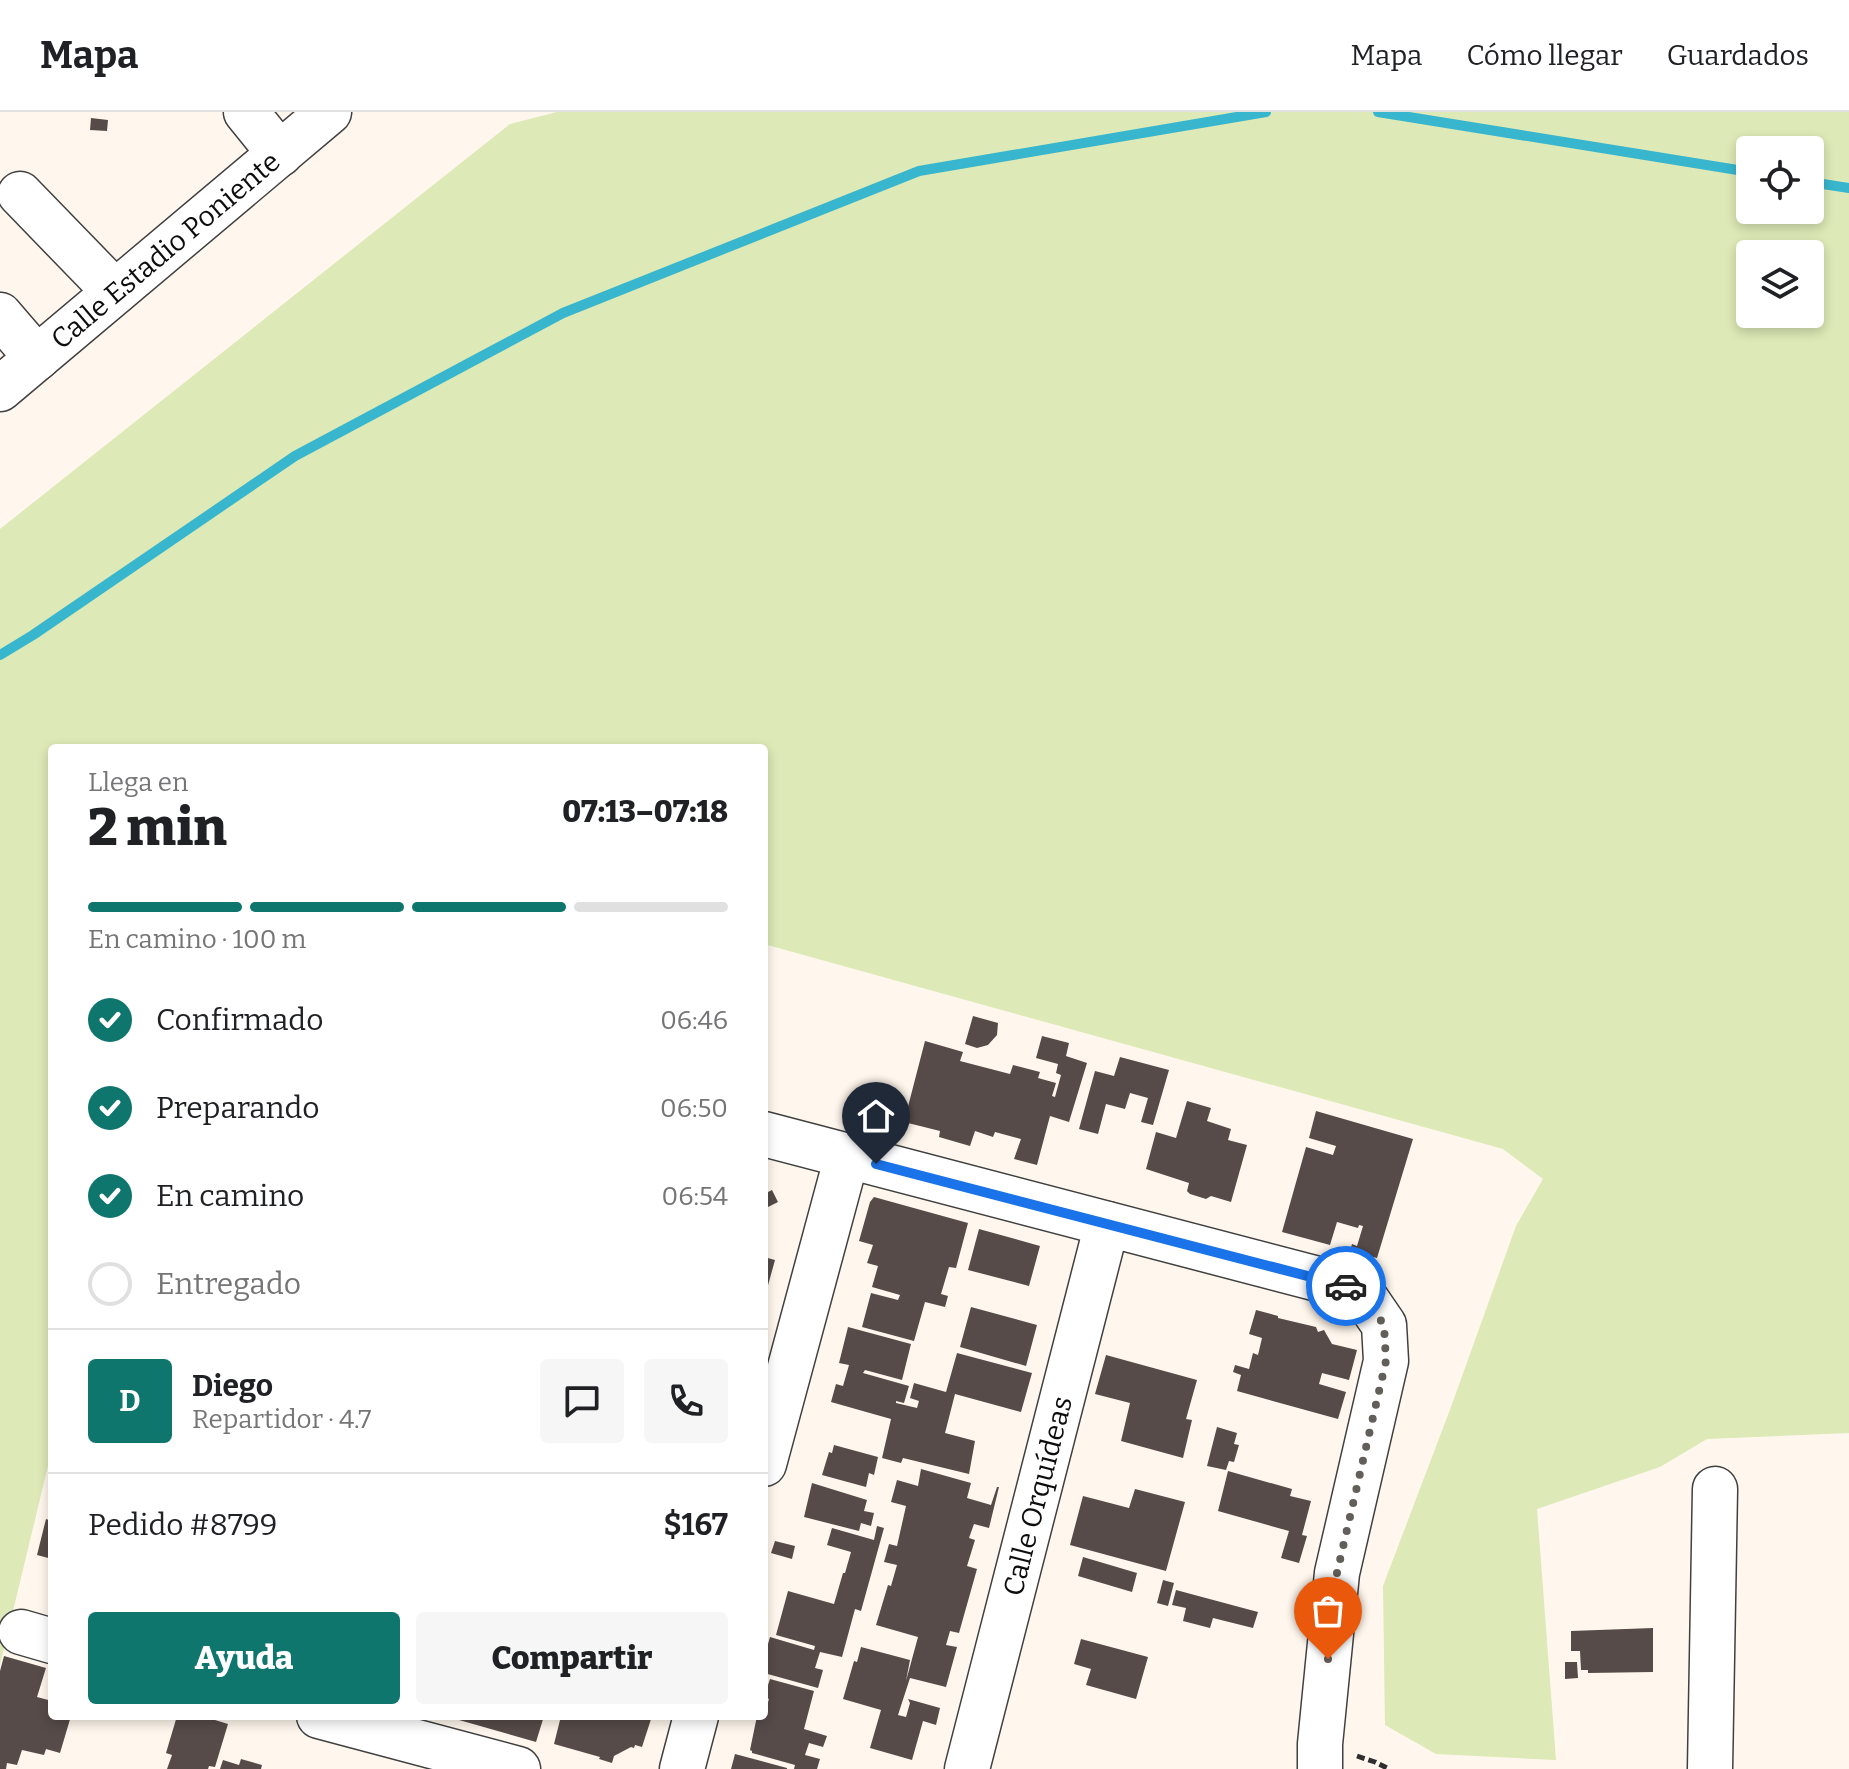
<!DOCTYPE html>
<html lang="es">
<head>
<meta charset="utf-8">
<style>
  body { margin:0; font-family:Bitter,serif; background:#f6f6f6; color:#202124; height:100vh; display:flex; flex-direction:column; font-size:30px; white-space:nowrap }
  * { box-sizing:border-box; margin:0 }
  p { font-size:26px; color:#757577 }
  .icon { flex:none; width:44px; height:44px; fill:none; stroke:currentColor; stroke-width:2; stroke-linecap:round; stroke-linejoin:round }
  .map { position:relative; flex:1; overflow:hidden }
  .panel { position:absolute; left:48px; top:632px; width:720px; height:976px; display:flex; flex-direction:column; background:#fff; border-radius:8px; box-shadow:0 4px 12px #0003 }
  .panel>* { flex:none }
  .buttons { position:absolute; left:1736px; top:24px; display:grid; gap:16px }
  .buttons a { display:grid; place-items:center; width:88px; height:88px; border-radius:8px; background:#fff; box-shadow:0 4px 12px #0003; font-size:40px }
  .pin { position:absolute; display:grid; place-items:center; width:68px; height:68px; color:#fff; margin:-82px -34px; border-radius:50% 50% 50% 0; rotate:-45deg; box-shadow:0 0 8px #0007 }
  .pin .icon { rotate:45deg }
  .courier { position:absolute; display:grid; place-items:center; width:80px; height:80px; margin:-40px; border:6px solid #1a73e8; border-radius:50%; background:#fff; color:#222; box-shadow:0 2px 10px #0007 }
  .head em { font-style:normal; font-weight:800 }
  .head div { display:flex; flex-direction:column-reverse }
  .head { display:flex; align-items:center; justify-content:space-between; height:136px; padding:0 40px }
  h1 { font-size:52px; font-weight:800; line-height:60px }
  .bar { display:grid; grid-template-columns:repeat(4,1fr); gap:12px 8px; align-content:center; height:96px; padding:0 40px }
  .bar i { height:10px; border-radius:6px; background:#e0e0e0 }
  .bar .selected { background:#0f766e }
  .bar p { grid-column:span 4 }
  .line { display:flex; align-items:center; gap:20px; padding:0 40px; border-top:2px solid #e0e0e0 }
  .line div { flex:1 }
  .round { display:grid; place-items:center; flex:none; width:84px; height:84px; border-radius:8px; background:#f6f6f6 }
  ol { padding:0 40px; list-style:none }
  li { display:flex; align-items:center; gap:24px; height:88px }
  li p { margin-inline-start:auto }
  li .icon { padding:8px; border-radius:50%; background:#0f766e; color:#fff; stroke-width:4 }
  li:last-child { color:#757577 }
  li i { width:44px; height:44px; border:4px solid #e0e0e0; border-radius:50% }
  .action { display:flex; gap:16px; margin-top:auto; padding:16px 40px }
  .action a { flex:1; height:92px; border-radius:8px; background:#0f766e; color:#fff; font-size:32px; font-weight:800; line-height:92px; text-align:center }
  .action a+a { background:#f6f6f6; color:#202124 }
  header { display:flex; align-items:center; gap:48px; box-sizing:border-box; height:112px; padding:0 40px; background:#fff; border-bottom:2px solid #e0e0e0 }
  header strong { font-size:38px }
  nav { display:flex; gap:44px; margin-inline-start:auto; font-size:28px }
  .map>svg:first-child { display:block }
  .grass { fill:#dde9b6; fill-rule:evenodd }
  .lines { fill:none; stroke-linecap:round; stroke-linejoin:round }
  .stream { stroke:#37b6ce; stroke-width:10 }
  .building { fill:#564b49 }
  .minor-casing { stroke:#404040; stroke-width:47 }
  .path { stroke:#2f2f2f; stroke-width:5; stroke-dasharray:8 4; stroke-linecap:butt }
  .minor { stroke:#fff; stroke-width:44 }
  .done { stroke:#625f5b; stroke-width:8; stroke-dasharray:0 14.4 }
  .route { stroke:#1a73e8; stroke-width:10 }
  .labels { text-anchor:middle; stroke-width:8; stroke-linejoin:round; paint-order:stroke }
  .street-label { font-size:28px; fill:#0d0d0d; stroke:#fff }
</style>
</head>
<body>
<header>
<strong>Mapa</strong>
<nav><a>Mapa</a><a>Cómo llegar</a><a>Guardados</a></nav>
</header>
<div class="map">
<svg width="1849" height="1657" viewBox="0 0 1849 1657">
  <rect width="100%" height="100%" fill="#fff7ed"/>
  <path class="grass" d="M 557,0 L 1849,0 L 1849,1321 L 1707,1327 L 1660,1355 L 1537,1397 L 1556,1648 L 1436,1642 L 1385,1613 L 1383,1474 L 1451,1295 L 1516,1114 L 1543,1067 L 1503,1037 L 764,832 L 764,636 L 52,636 L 52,1337 L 0,1553 L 0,417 L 510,12 ZM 1750,38 L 1810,38 L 1810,98 L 1750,98 ZM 1750,142 L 1810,142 L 1810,202 L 1750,202 Z"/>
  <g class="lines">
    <path class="stream" d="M 1378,0 L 1750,60
      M 1810,70 L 1849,76
      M 0,543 L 33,523 L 295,344 L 563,201 L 919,59 L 1266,0"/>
  </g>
  <path class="building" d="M 91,6 L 108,8 L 107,19 L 90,18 Z
    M 973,904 L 998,911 L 997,923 L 988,933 L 977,936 L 965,932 Z
    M 1042,924 L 1069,931 L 1066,944 L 1087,951 L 1069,1010 L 1050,1004 L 1037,1053 L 1014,1047 L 1021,1027 L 995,1020 L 993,1025 L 975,1019 L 970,1034 L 939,1025 L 940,1019 L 904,1010 L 925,929 L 963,940 L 960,949 L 1010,962 L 1013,953 L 1040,960 L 1038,966 L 1056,971 L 1052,984 L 1055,985 L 1061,963 L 1056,961 L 1058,952 L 1036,946 Z
    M 1120,945 L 1169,958 L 1153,1013 L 1141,1010 L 1148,986 L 1130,981 L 1125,997 L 1106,992 L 1098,1022 L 1079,1017 L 1095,959 L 1114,964 Z
    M 1187,989 L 1211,996 L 1207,1009 L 1231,1017 L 1228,1028 L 1247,1033 L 1231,1090 L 1211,1084 L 1206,1087 L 1190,1082 L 1187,1079 L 1189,1071 L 1146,1057 L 1156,1020 L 1176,1026 Z
    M 1316,999 L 1413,1027 L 1377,1146 L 1350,1139 L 1352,1132 L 1357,1134 L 1363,1114 L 1359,1113 L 1358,1116 L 1337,1110 L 1330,1133 L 1282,1120 L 1306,1035 L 1333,1043 L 1336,1034 L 1309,1026 Z
    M 772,1078 L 778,1090 L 766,1096 L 764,1092 L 764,1082 Z
    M 874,1085 L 968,1111 L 956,1156 L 949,1155 L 941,1182 L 948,1184 L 945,1195 L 925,1190 L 914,1229 L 862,1215 L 871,1181 L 898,1188 L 900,1183 L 872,1175 L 878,1154 L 867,1151 L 873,1133 L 859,1129 L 870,1090 Z
    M 979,1117 L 1040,1134 L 1029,1174 L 968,1158 Z
    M 764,1145 L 775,1148 L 767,1177 L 764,1179 Z
    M 971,1195 L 1037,1213 L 1026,1254 L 960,1235 Z
    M 1256,1198 L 1278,1204 L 1278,1206 L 1316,1215 L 1318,1220 L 1324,1218 L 1332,1232 L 1357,1238 L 1349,1268 L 1322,1261 L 1319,1272 L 1346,1280 L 1338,1307 L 1237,1279 L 1241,1263 L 1233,1260 L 1235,1253 L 1249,1257 L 1253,1241 L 1258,1243 L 1262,1226 L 1249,1222 Z
    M 848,1215 L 911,1232 L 902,1268 L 865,1258 L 863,1261 L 909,1274 L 904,1291 L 896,1289 L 896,1291 L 917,1296 L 919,1289 L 910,1286 L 914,1271 L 946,1280 L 957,1241 L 1032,1261 L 1021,1300 L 955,1282 L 945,1321 L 975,1329 L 969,1362 L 903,1346 L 901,1351 L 882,1346 L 891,1307 L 831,1290 L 836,1272 L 843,1274 L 849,1253 L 839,1251 Z
    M 1106,1243 L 1197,1268 L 1186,1307 L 1192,1308 L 1183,1346 L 1121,1329 L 1130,1291 L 1095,1282 Z
    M 1217,1315 L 1237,1321 L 1234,1332 L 1239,1333 L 1234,1350 L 1229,1349 L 1226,1358 L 1207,1354 Z
    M 834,1333 L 878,1345 L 874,1363 L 869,1361 L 866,1375 L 822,1363 L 829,1340 L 832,1341 Z
    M 921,1357 L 971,1371 L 967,1386 L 991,1393 L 997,1375 L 999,1375 L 989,1416 L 974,1412 L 969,1426 L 975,1428 L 967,1454 L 977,1457 L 959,1521 L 950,1519 L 946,1533 L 957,1535 L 946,1575 L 910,1566 L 898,1603 L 906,1605 L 910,1591 L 908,1587 L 940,1596 L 936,1613 L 923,1609 L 912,1648 L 870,1636 L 881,1598 L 843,1587 L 854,1549 L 857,1550 L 861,1535 L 910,1548 L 906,1569 L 918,1525 L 876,1513 L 888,1473 L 891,1474 L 897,1453 L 884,1450 L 889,1432 L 897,1434 L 906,1394 L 891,1390 L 897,1368 L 918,1374 Z
    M 1228,1359 L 1292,1377 L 1290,1384 L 1311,1389 L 1302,1423 L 1307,1424 L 1299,1451 L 1281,1446 L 1289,1419 L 1218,1399 Z
    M 812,1371 L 867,1388 L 864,1399 L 874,1401 L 871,1414 L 861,1411 L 859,1419 L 804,1405 Z
    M 1135,1377 L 1185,1390 L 1166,1459 L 1070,1433 L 1083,1384 L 1129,1396 Z
    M 46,1407 L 52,1409 L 52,1447 L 37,1443 Z
    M 877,1414 L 884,1416 L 861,1499 L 855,1497 L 842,1545 L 820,1540 L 815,1556 L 823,1558 L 818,1576 L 764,1561 L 764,1546 L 770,1525 L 814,1538 L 815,1534 L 776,1523 L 788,1479 L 834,1492 L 843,1461 L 845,1461 L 851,1440 L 827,1433 L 832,1416 L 874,1428 Z
    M 775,1429 L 795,1434 L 792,1447 L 771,1441 Z
    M 1083,1445 L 1137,1461 L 1132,1480 L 1078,1464 Z
    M 1163,1468 L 1174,1471 L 1168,1494 L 1157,1491 Z
    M 1176,1478 L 1258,1500 L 1253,1516 L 1213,1506 L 1210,1516 L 1183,1509 L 1186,1496 L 1172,1493 Z
    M 1653,1516 L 1653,1560 L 1588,1561 L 1588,1558 L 1581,1558 L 1580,1539 L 1571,1539 L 1571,1519 Z
    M 1081,1527 L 1148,1545 L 1136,1587 L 1086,1573 L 1091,1557 L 1074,1552 Z
    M 4,1544 L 46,1556 L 37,1585 L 52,1589 L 52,1604 L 71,1604 L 60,1641 L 46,1637 L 44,1643 L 22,1638 L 17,1653 L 7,1651 L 6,1657 L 0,1657 L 0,1559 Z
    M 1565,1550 L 1577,1550 L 1578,1566 L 1565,1567 Z
    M 770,1567 L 814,1579 L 804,1617 L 827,1624 L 823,1635 L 809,1631 L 805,1643 L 820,1647 L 817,1657 L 794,1657 L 795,1653 L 752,1641 L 752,1639 L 750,1638 L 757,1604 L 763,1606 L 769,1587 L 764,1585 Z
    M 177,1604 L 202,1604 L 228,1612 L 215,1655 L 209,1654 L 208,1657 L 167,1657 L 172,1643 L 166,1641 Z
    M 445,1604 L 544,1604 L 536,1630 Z
    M 561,1604 L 652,1604 L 642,1635 L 635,1633 L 634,1636 L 631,1635 L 614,1644 L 612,1651 L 599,1647 L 600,1645 L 554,1632 Z
    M 735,1642 L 787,1656 L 787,1657 L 731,1657 Z
    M 241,1647 L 262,1653 L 261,1657 L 220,1657 L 223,1648 L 239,1653 Z"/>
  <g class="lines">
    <defs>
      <g id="minor">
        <path d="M 246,0 L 280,42"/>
        <path d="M 20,82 L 115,180"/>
        <path d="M 0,203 L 37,246"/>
        <path id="s1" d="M 0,277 L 329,0"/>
        <path d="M 764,1022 L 1360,1178 L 1384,1213 L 1386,1249 L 1337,1461 L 1320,1632 L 1320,1657"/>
        <path d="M 764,1352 L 847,1044"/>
        <path d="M 21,1520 L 52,1529"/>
        <path d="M 319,1604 L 518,1657"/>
        <path d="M 682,1657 L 696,1604"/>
        <path id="s2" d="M 967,1657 L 1107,1112"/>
        <path d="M 1710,1657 L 1715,1377"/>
      </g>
    </defs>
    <use href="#minor" class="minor-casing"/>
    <path class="path" d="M 1357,1644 L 1375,1650 L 1389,1657"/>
    <use href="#minor" class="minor"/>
  </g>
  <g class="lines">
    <path class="done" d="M 1328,1547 L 1337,1461 L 1386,1249 L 1384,1213 L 1360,1178 L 1346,1174"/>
    <path class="route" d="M 876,1052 L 1346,1174"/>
  </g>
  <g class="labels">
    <g class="street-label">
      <text dy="10" stroke="none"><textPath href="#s1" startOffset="216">Calle Estadio Poniente</textPath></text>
      <text dy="10" stroke="none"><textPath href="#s2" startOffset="282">Calle Orquídeas</textPath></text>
    </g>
  </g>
</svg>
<div class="buttons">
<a><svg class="icon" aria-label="locate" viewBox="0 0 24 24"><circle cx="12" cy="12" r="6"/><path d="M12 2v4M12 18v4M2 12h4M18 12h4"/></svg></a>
<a><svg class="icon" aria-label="layers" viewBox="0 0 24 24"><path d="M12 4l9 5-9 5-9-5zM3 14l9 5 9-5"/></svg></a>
</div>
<div class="pin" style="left:1328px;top:1547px;background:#ea580c"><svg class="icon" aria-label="bag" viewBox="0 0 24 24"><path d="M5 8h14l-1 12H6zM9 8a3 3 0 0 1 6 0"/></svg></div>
<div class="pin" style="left:876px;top:1052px;background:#1f2937"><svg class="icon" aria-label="home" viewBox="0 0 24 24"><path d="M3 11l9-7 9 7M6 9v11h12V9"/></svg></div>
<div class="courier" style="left:1346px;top:1174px"><svg class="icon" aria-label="car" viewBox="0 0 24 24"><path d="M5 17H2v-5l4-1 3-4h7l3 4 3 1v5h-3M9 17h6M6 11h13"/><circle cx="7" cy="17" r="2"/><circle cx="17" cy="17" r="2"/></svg></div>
<section class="panel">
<div class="head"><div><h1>2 min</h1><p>Llega en</p></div><em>07:13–07:18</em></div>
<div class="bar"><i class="selected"></i><i class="selected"></i><i class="selected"></i><i></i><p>En camino · 100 m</p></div>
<ol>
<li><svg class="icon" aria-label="check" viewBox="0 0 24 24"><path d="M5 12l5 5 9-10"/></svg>Confirmado<p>06:46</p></li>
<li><svg class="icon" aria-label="check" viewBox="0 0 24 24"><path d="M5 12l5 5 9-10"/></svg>Preparando<p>06:50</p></li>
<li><svg class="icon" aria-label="check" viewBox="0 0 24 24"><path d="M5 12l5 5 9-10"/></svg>En camino<p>06:54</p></li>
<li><i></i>Entregado</li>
</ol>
<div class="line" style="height:144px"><b class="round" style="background:#0f766e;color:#fff">D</b><div><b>Diego</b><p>Repartidor · 4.7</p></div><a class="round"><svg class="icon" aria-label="chat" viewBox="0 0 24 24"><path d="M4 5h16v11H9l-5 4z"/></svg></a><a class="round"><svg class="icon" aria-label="phone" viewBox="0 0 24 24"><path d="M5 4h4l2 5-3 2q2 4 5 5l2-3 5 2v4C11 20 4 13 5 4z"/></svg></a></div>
<div class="line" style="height:104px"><div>Pedido #8799</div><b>$167</b></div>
<div class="action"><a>Ayuda</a><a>Compartir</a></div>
</section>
</div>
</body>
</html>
